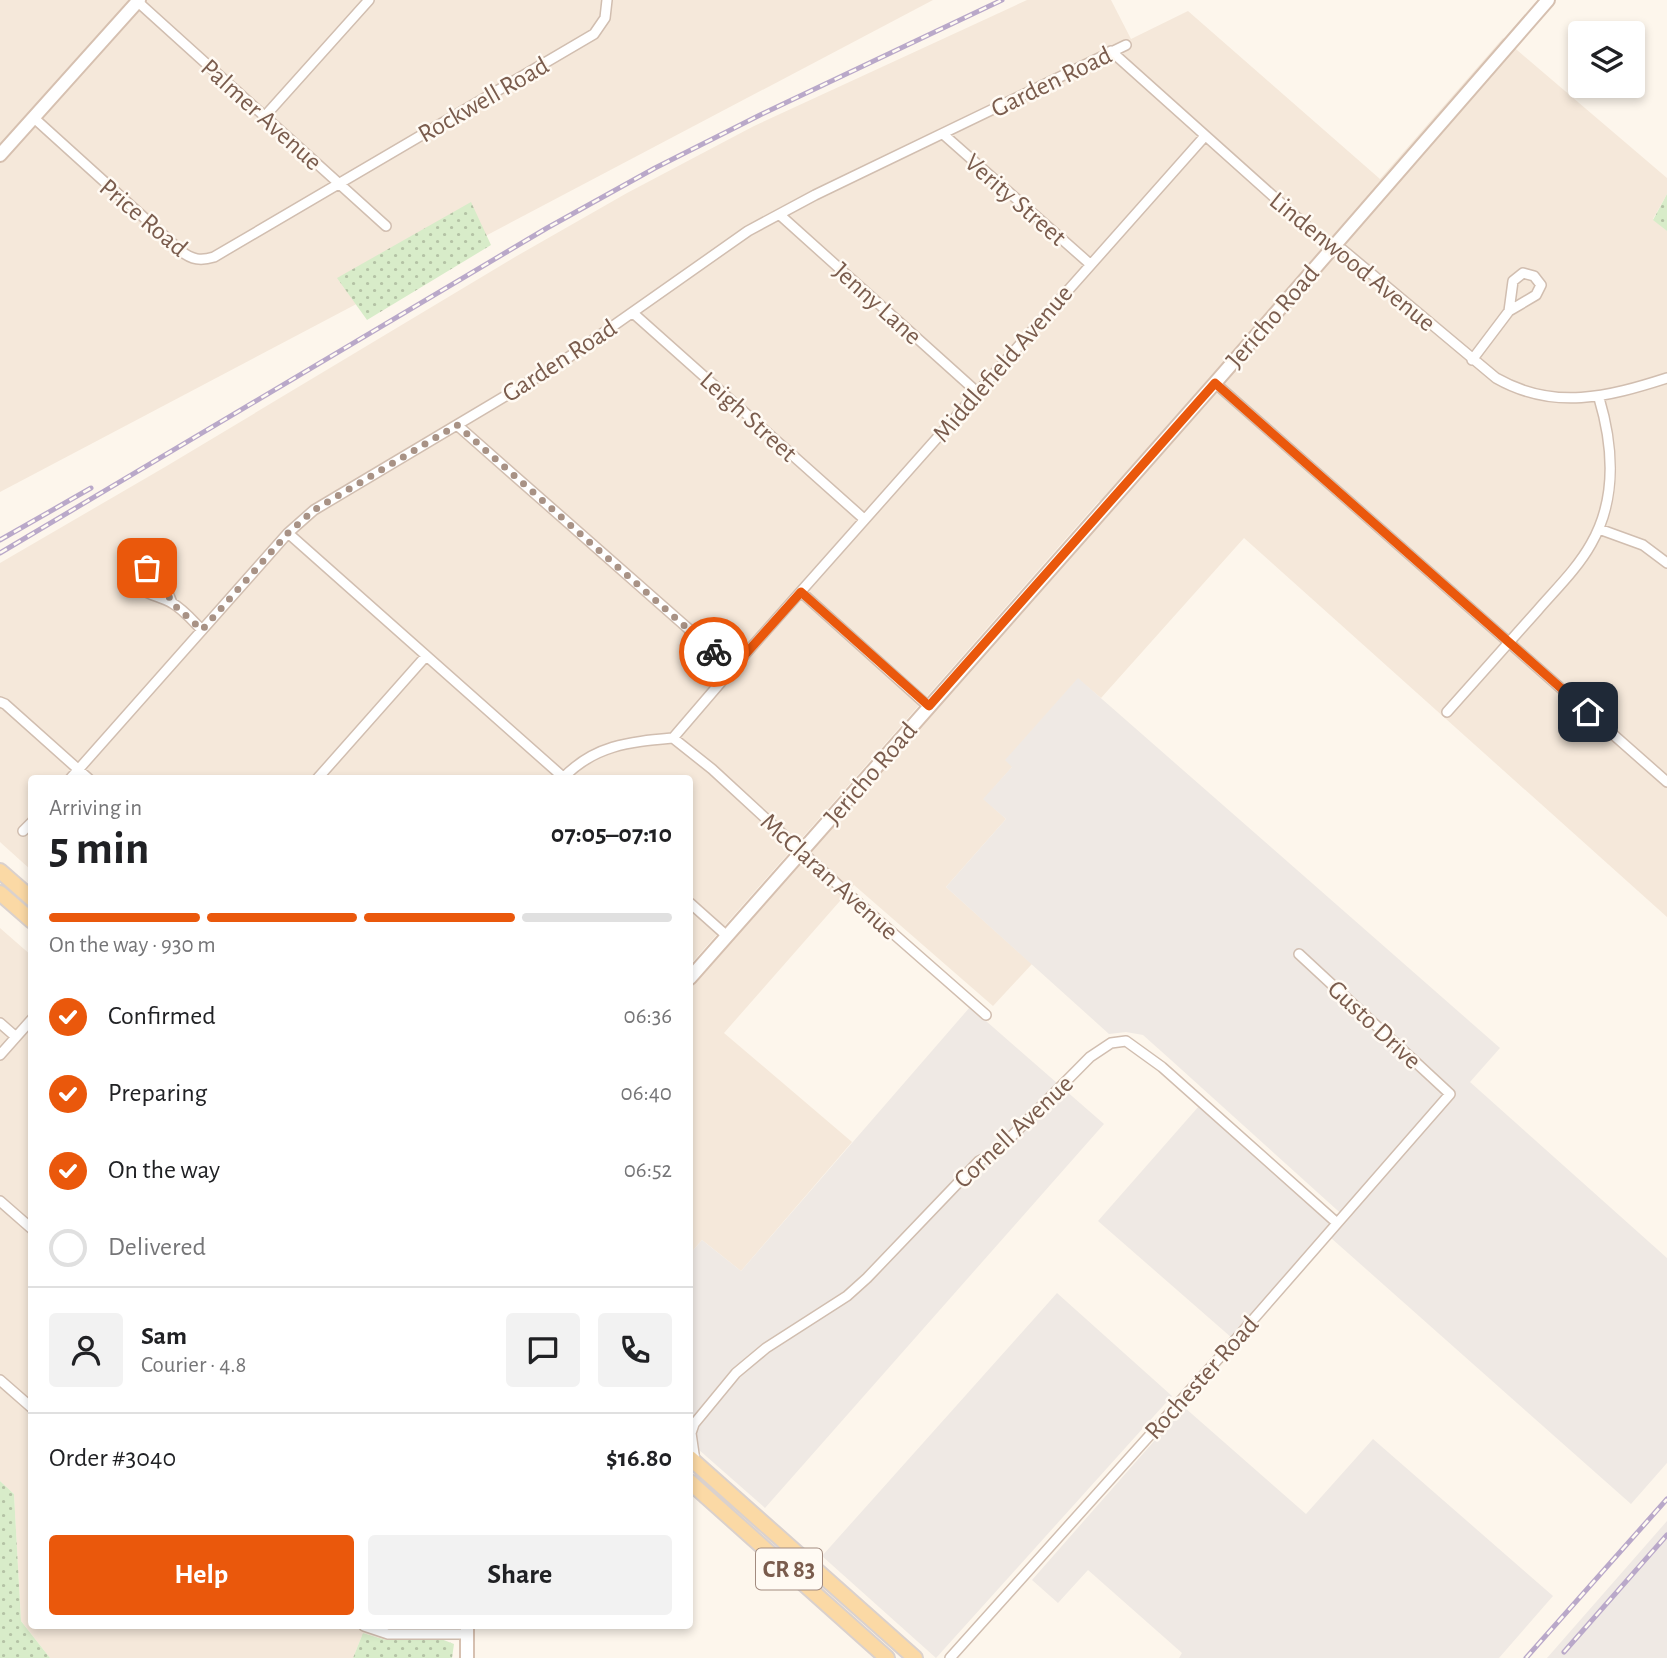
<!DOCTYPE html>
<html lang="en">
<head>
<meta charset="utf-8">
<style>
  body { margin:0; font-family:"Alegreya Sans",sans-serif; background:#f2f2f2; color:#202124; height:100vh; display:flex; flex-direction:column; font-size:26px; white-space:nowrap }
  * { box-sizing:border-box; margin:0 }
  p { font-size:23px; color:#757577 }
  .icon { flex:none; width:38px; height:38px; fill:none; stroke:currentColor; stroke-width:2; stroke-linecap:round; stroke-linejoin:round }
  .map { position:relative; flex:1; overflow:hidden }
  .side { position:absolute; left:28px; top:775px; width:665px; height:854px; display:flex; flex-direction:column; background:#fff; border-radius:7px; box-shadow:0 4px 10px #0003 }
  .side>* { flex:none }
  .fabs { position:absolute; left:1568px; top:21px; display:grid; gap:14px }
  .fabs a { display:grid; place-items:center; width:77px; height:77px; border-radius:7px; background:#fff; box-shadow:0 4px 10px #0003; font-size:35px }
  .pin { position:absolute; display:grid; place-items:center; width:60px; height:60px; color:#fff; margin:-30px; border-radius:14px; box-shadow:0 4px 10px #0006 }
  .courier { position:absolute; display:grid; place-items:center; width:70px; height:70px; margin:-35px; border:5px solid #ea580c; border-radius:50%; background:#fff; color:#222; box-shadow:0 2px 9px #0007 }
  .summary em { font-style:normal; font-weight:700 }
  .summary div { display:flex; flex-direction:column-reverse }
  .summary { display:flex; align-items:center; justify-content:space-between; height:119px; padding:0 21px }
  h1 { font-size:46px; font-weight:700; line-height:52px }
  .bar { display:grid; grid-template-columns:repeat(4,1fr); gap:10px 7px; align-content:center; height:84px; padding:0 21px }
  .bar i { height:9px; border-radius:5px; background:#e0e0e0 }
  .bar .current { background:#ea580c }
  .bar p { grid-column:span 4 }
  .line { display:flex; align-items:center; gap:18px; padding:0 21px; border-top:2px solid #e0e0e0 }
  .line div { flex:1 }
  .round { display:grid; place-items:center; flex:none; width:74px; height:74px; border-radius:7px; background:#f2f2f2 }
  ol { padding:0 21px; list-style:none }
  li { display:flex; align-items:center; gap:21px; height:77px }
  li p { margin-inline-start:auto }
  li .icon { padding:7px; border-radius:50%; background:#ea580c; color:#fff; stroke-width:4 }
  li:last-child { color:#757577 }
  li i { width:38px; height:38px; border:4px solid #e0e0e0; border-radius:50% }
  .primary-button { display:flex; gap:14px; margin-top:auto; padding:14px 21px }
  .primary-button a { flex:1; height:80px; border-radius:7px; background:#ea580c; color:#fff; font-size:28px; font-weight:700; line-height:80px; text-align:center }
  .primary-button a+a { background:#f2f2f2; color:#202124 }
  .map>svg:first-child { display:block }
  .residential { fill:#f5e8da }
  .industrial { fill:#efe9e4 }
  .grass { fill:url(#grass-dots) }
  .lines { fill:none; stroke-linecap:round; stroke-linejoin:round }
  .street-casing { stroke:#d1beb0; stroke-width:12 }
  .secondary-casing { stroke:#d6c0b0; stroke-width:16 }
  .primary-casing { stroke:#dad1cd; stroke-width:18 }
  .street { stroke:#fff; stroke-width:9 }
  .secondary { stroke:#fff; stroke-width:12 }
  .primary { stroke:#fbd9a5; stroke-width:14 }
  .rail-casing { stroke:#b9a8c9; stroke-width:5 }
  .rail { stroke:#fffaf3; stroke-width:2.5; stroke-dasharray:8; stroke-linecap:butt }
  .done { stroke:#a89285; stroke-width:7; stroke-dasharray:0 12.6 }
  .route { stroke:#ea580c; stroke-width:9 }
  .labels { text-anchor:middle; stroke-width:5; stroke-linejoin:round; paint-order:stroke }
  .shield { fill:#fffaf3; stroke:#a28b7f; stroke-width:2 }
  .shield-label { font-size:24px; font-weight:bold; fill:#7a5c4d }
  .street-label { font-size:26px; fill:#7a5c4d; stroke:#fffaf3 }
</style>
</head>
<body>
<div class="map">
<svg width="1667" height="1658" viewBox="0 0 1667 1658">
  <defs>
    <pattern id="grass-dots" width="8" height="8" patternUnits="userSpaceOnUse" patternTransform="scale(1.75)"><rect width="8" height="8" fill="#d8ecc9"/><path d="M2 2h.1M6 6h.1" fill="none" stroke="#b4c2a5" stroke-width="1.8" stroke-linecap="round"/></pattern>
  </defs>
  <rect width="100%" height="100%" fill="#fdf6ec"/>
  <path class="residential" d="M 0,0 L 933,0 L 0,492 Z
    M 1027,0 L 1111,0 L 1131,39 L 1188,11 L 1380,179 L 1503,38 L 1667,178 L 1667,194 L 1653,219 L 1667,231 L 1667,917 L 1244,538 L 1101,698 L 1078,679 L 1006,760 L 1013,766 L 984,799 L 1006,819 L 946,887 L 1032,964 L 993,1006 L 854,885 L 724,1033 L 852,1142 L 741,1271 L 702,1240 L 690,1254 L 690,987 L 1110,511 L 1099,501 L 690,965 L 690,779 L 32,779 L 31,870 L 0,842 L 0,563 L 165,467 L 515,257 L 627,193 L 754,126 Z
    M 0,928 L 32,956 L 32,1626 L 440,1626 L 441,1639 L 386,1640 L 363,1633 L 353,1658 L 50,1658 L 21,1621 L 14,1494 L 0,1481 Z"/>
  <path class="industrial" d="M 1078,678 L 1500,1048 L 1470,1082 L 1667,1258 L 1667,1463 L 1631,1504 L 1331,1238 L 1347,1219 L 1171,1060 L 1143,1035 L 1126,1032 L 1109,1034 L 946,887 L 1006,819 L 983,799 L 1012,767 L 1005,760 Z
    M 970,1007 L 1104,1124 L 765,1508 L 690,1442 L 690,1254 L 702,1240 L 741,1271 Z
    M 1199,1106 L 1333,1223 L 1232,1338 L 1098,1221 Z
    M 1057,1293 L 1172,1396 L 936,1658 L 822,1556 Z
    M 1184,1407 L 1306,1514 L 1373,1439 L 1553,1596 L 1499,1658 L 1179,1658 L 1182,1653 L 1088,1570 L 1058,1603 L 1032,1580 Z
    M 1667,1521 L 1667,1658 L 1547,1658 Z"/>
  <path class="grass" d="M 1667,194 L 1667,231 L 1653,220 Z
    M 471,202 L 491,245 L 367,320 L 337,278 Z
    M 0,1481 L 14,1494 L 21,1621 L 50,1658 L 0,1658 Z
    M 363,1633 L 386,1640 L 441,1639 L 454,1644 L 452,1658 L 353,1658 Z"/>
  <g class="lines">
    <defs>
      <path id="street" d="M 138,2 L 386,226
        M 1111,51 L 1331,248 L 1343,250 L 1496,378 C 1554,411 1608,397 1667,378
        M 265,116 L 369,0
        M 34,118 L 181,251 C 192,260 201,261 214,257 L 594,34 L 605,18 L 607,0
        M 943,134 L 1090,264
        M 780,215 L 977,392
        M 633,313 L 864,519
        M 1472,360 L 1509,311 L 1536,295 L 1541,285 L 1534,276 L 1523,273 L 1513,281 L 1509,311
        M 1215,383 L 1667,782
        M 457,425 L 733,668
        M 1599,529 L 1643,545 L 1667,563
        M 288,533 L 563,777
        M 801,592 L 928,706
        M 172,603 C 167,591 160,567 144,568 C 136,569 134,573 133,580 C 143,596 157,594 172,603 C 183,609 193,621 202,630
        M 0,702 L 5,704 L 89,779
        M 1447,712 C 1477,678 1507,645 1537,611 C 1555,590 1577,569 1591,544 C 1617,499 1613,445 1599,398
        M 673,738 L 712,769 L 838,885 L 986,1015
        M 70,779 L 288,533 L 314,510 L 559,364 L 748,231 L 815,195 L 1126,45
        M 317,779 L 426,656
        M 562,779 C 594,745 629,742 673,738 L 733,668 L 1205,136
        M 23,831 L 32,822
        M 690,903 L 727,936
        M 0,1023 L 16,1037
        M 0,1055 L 32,1019
        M 0,1201 L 32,1229
        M 0,1380 L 32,1408
        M 695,1461 L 691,1433 L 694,1424 L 736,1373 L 766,1348 L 847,1296 L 867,1278 L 979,1161 L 995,1153 L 1090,1057 L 1111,1043 L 1126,1041 L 1162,1067 L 1337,1223
        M 364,1626 L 388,1634 L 467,1634
        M 950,1658 L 1237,1338 L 1450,1094 L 1299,954"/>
      <path id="secondary" d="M 0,155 L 139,0
        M 690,978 L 1215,383 L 1548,0
        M 467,1626 L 467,1658"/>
      <path id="primary" d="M 0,871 L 32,899
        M 0,893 L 32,921
        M 690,1458 L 915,1658
        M 690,1482 L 887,1658"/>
    </defs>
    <use href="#street" class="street-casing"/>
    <use href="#secondary" class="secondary-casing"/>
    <use href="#primary" class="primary-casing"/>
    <use href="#street" class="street"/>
    <use href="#secondary" class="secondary"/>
    <use href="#primary" class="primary"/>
    <defs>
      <path id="rail" d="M 0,540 L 91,488
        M 0,553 L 547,228 L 655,168 L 760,115 L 1002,0
        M 1564,1652 L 1667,1535
        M 1526,1658 L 1667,1499"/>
    </defs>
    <use href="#rail" class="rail-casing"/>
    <use href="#rail" class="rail"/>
  </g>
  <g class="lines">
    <path class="done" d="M 147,568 L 161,579 L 172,603 L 202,630 L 288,533 L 314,510 L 457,425 L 714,652"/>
    <path class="route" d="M 714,652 L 733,668 L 801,592 L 929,706 L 1215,383 L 1588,712"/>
  </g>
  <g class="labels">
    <rect class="shield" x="756" y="1548.5" width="66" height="41" rx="5"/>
    <g class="shield-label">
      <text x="789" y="1577">CR 83</text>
    </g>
    <g class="street-label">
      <text transform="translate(1051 81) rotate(-26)" y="9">Garden Road</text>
      <text transform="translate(483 99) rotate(-30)" y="9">Rockwell Road</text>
      <text transform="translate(262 114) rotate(42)" y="9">Palmer Avenue</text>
      <text transform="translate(1016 199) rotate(41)" y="9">Verity Street</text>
      <text transform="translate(144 217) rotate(40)" y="9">Price Road</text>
      <text transform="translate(1353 261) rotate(39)" y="9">Lindenwood Avenue</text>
      <text transform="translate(878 303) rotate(42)" y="9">Jenny Lane</text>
      <text transform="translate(1272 316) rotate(-49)" y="9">Jericho Road</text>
      <text transform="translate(559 360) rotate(-33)" y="9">Garden Road</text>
      <text transform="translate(1002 363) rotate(-49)" y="9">Middlefield Avenue</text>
      <text transform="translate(749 416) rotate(42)" y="9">Leigh Street</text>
      <text transform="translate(870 773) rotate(-49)" y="9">Jericho Road</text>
      <text transform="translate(830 876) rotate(42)" y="9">McClaran Avenue</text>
      <text transform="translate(1375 1024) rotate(43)" y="9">Gusto Drive</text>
      <text transform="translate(1013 1131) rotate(-43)" y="9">Cornell Avenue</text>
      <text transform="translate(1201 1377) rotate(-48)" y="9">Rochester Road</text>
    </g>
  </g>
</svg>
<div class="fabs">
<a><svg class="icon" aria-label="layers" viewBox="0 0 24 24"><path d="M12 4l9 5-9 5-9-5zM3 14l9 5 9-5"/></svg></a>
</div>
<div class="pin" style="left:147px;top:568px;background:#ea580c"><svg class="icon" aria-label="bag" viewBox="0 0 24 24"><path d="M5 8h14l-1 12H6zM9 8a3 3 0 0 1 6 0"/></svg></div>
<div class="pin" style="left:1588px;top:712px;background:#1f2937"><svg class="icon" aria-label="home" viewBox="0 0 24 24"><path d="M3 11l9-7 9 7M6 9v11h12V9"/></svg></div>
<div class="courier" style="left:714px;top:652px"><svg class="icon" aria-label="bike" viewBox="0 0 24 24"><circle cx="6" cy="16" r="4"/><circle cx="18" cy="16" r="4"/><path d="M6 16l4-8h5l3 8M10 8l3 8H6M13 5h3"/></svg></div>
<section class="side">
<div class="summary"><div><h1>5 min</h1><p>Arriving in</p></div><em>07:05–07:10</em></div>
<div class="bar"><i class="current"></i><i class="current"></i><i class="current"></i><i></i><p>On the way · 930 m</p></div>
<ol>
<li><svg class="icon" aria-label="check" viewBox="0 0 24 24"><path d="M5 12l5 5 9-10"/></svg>Confirmed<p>06:36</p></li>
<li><svg class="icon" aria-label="check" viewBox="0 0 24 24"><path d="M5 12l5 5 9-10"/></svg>Preparing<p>06:40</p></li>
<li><svg class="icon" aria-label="check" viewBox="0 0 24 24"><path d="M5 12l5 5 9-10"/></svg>On the way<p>06:52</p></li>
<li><i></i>Delivered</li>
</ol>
<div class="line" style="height:126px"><a class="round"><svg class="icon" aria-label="person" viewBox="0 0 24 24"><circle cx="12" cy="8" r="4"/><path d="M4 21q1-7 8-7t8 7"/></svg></a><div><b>Sam</b><p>Courier · 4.8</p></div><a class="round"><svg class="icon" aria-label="chat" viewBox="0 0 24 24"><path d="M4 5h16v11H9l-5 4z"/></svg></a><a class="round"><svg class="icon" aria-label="phone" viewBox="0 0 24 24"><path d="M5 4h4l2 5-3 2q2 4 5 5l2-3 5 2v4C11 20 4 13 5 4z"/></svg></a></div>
<div class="line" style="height:91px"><div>Order #3040</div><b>$16.80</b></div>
<div class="primary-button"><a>Help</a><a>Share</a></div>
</section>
</div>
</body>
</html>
